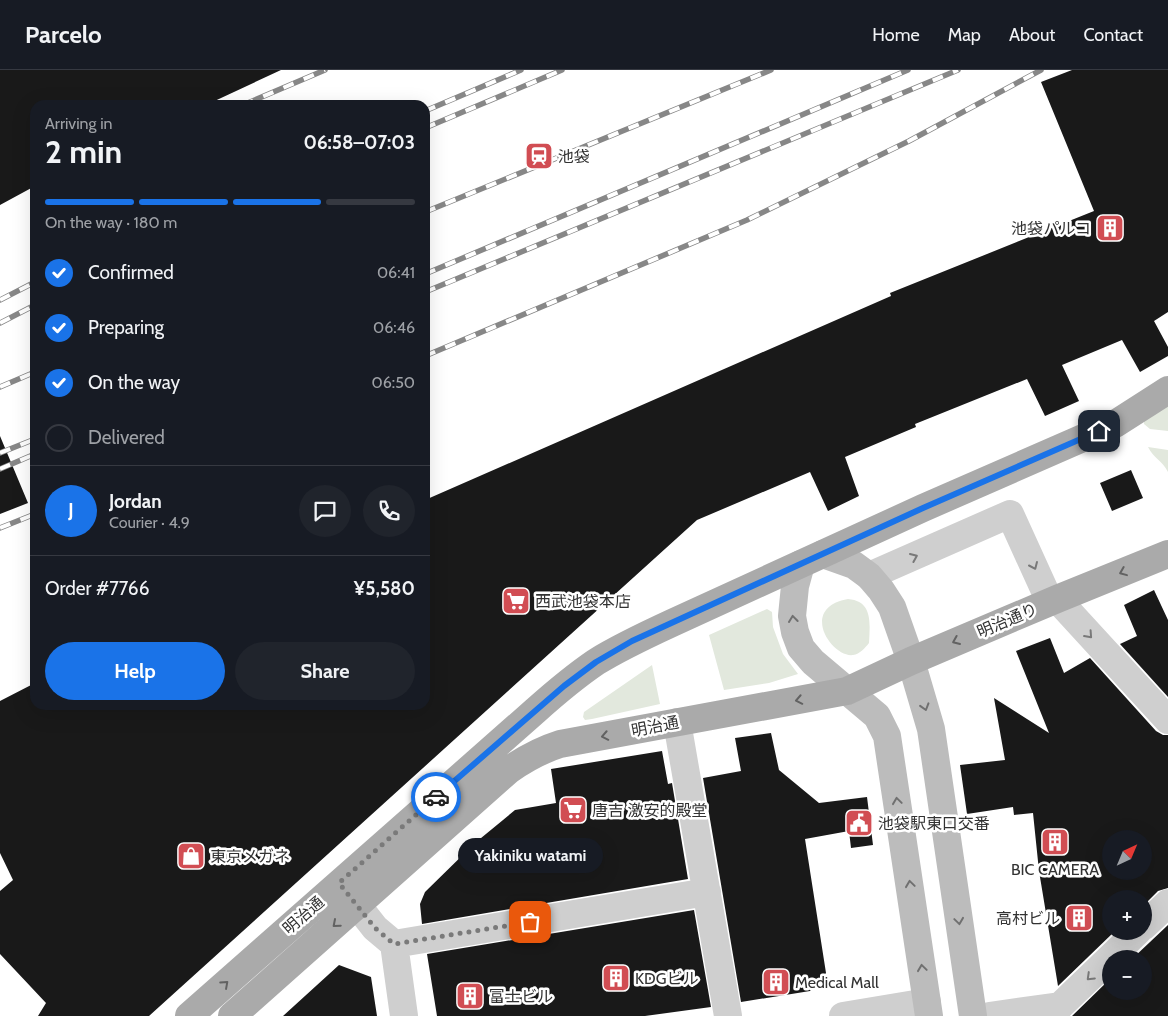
<!DOCTYPE html>
<html lang="en">
<head>
<meta charset="utf-8">
<style>
  body { margin:0; font-family:Cabin,"Noto Sans JP",sans-serif; background:#20242c; color:#f1f3f6; height:100vh; display:flex; flex-direction:column; font-size:19px; white-space:nowrap }
  * { box-sizing:border-box; margin:0 }
  p { font-size:16px; color:#9ea1a6 }
  .icon { flex:none; width:28px; height:28px; fill:none; stroke:currentColor; stroke-width:2; stroke-linecap:round; stroke-linejoin:round }
  .map { position:relative; flex:1; overflow:hidden }
  .drawer { position:absolute; left:30px; top:30px; width:400px; height:610px; display:flex; flex-direction:column; background:#171b24; border-radius:15px; box-shadow:0 5px 20px #0002 }
  .drawer>* { flex:none }
  .needle { width:32px; rotate:44deg }
  .buttons { position:absolute; left:1102px; top:760px; display:grid; gap:10px }
  .buttons a { display:grid; place-items:center; width:50px; height:50px; border-radius:50%; background:#171b24; box-shadow:0 5px 20px #0002; font-size:25px }
  .pin { position:absolute; display:grid; place-items:center; width:42px; height:42px; color:#fff; margin:-21px; border-radius:10px; box-shadow:0 2px 8px #0006 }
  .courier { position:absolute; display:grid; place-items:center; width:50px; height:50px; margin:-25px; border:4px solid #1a73e8; border-radius:50%; background:#fff; color:#222; box-shadow:0 1px 6px #0007 }
  .bubble { position:absolute; height:35px; border-radius:18px; background:#171b24; box-shadow:0 5px 20px #0002; font-size:16px; font-weight:800; line-height:35px; text-align:center }
  .headline em { font-style:normal; font-weight:800 }
  .headline div { display:flex; flex-direction:column-reverse }
  .headline { display:flex; align-items:center; justify-content:space-between; height:85px; padding:0 15px }
  h1 { font-size:32px; font-weight:800; line-height:38px }
  .bar { display:grid; grid-template-columns:repeat(4,1fr); gap:8px 5px; align-content:center; height:60px; padding:0 15px }
  .bar i { height:6px; border-radius:4px; background:#363941 }
  .bar .on { background:#1a73e8 }
  .bar p { grid-column:span 4 }
  .line { display:flex; align-items:center; gap:12px; padding:0 15px; border-top:1px solid #363941 }
  .line div { flex:1 }
  .round { display:grid; place-items:center; flex:none; width:52px; height:52px; border-radius:26px; background:#20242c }
  ol { padding:0 15px; list-style:none }
  li { display:flex; align-items:center; gap:15px; height:55px }
  li p { margin-inline-start:auto }
  li .icon { padding:5px; border-radius:50%; background:#1a73e8; color:#fff; stroke-width:4 }
  li:last-child { color:#9ea1a6 }
  li i { width:28px; height:28px; border:2px solid #363941; border-radius:50% }
  .primary-button { display:flex; gap:10px; margin-top:auto; padding:10px 15px }
  .primary-button a { flex:1; height:58px; border-radius:30px; background:#1a73e8; color:#fff; font-size:20px; font-weight:800; line-height:58px; text-align:center }
  .primary-button a+a { background:#20242c; color:#f1f3f6 }
  header { display:flex; align-items:center; gap:30px; box-sizing:border-box; height:70px; padding:0 25px; background:#171b24; border-bottom:1px solid #363941 }
  header strong { font-size:24px }
  nav { display:flex; gap:28px; margin-inline-start:auto; font-size:18px }
  .map>svg:first-child { display:block }
  .green { fill:#e2e8dd }
  .building { fill:#191919; fill-rule:evenodd }
  .lines { fill:none; stroke-linecap:round; stroke-linejoin:round }
  .street { stroke:#cfcfcf; stroke-width:28 }
  .secondary { stroke:#bcbcbc; stroke-width:28 }
  .primary { stroke:#aaa; stroke-width:28 }
  .rail-casing { stroke:#878787; stroke-width:5.5 }
  .rail { stroke:#fff; stroke-width:4; stroke-dasharray:11; stroke-linecap:butt }
  .oneway { stroke:#797979 }
  .oneway2 { stroke:#626262 }
  .oneway3 { stroke:#707070 }
  .done { stroke:#7a7a7a; stroke-width:5; stroke-dasharray:0 9 }
  .route { stroke:#1a73e8; stroke-width:6 }
  .labels { text-anchor:middle; stroke-width:5; stroke-linejoin:round; paint-order:stroke }
  .poi-label { font-size:16px; fill:#323232; stroke:#fff; text-anchor:start }
  .street-label { font-size:16px; fill:#323232; stroke:#fff }
</style>
</head>
<body>
<header>
<strong>Parcelo</strong>
<nav><a>Home</a><a>Map</a><a>About</a><a>Contact</a></nav>
</header>
<div class="map">
<svg width="1168" height="946" viewBox="0 0 1168 946">
  <rect width="100%" height="100%" fill="#fff"/>
  <path class="green" d="M 1168,335 L 1168,361 L 1150,359 L 1144,354 L 1144,350 Z
    M 1148,377 L 1168,380 L 1168,402 C 1162,390 1154,389 1148,377 Z
    M 848,529 C 873,531 870,553 869,573 C 865,578 860,584 853,585 C 832,588 798,538 848,529 Z
    M 767,539 L 772,542 L 773,557 L 783,584 L 798,604 L 769,613 L 724,620 L 709,565 Z
    M 652,595 L 660,634 L 592,649 L 585,650 L 583,647 L 584,642 Z"/>
  <path class="building" d="M 0,0 L 281,0 L 206,35 L 35,35 L 35,116 L 0,135 Z
    M 1072,0 L 1168,0 L 1168,242 L 1154,251 L 1168,277 L 1168,286 L 1140,302 L 1122,270 L 1062,295 L 1079,331 L 1045,346 L 1027,309 L 915,354 L 916,357 L 845,387 L 859,426 L 828,441 L 810,402 L 697,450 L 149,946 L 38,946 L 46,933 L 0,884 L 0,821 L 13,810 L 0,783 L 0,631 L 35,613 L 35,635 L 425,635 L 425,430 L 891,226 L 890,223 L 1094,141 L 1041,12 Z
    M 0,366 L 28,433 L 0,444 Z
    M 1131,400 L 1143,428 L 1112,441 L 1100,413 Z
    M 1154,520 L 1168,550 L 1168,627 L 1120,574 L 1137,566 L 1124,535 Z
    M 1050,568 L 1064,603 L 1090,588 L 1156,661 L 1163,665 L 1168,665 L 1168,818 L 1158,821 L 1144,835 L 1144,829 L 1111,829 L 1111,861 L 1115,861 L 1058,916 L 1039,801 L 1033,743 L 1014,745 L 1013,737 L 967,744 L 960,695 L 1005,690 L 994,628 L 1049,663 L 1016,581 ZM 1111,769 L 1144,769 L 1144,801 L 1111,801 Z
    M 771,663 L 779,700 L 819,733 L 867,727 L 873,775 L 851,778 L 849,761 L 805,769 L 826,903 L 810,921 L 741,932 L 703,708 L 741,701 L 735,668 Z
    M 662,681 L 668,714 L 672,713 L 688,809 L 422,854 L 420,834 L 425,822 L 475,773 L 515,740 L 556,733 L 551,699 Z
    M 694,840 L 711,937 L 645,946 L 437,946 L 427,884 Z
    M 1168,855 L 1168,946 L 1072,946 L 1111,908 L 1111,921 L 1144,921 L 1144,889 L 1132,889 Z
    M 339,895 L 371,907 L 377,946 L 283,946 Z"/>
  <g class="lines">
    <path class="street" d="M 869,506 L 1010,444 L 1050,532
      M 1057,529 L 1168,650
      M 677,652 L 728,946
      M 342,816 L 375,858 L 394,874 L 404,946
      M 1144,856 L 1168,833
      M 394,874 L 707,822
      M 843,946 L 927,932
      M 989,946 L 1060,936 L 1138,861"/>
    <path class="secondary" d="M 823,484 L 854,495 L 869,506 L 881,520 L 892,537 L 911,591 L 931,659 L 973,946
      M 801,494 L 795,516 L 792,546 L 795,562 L 801,578 L 813,592 L 877,646 L 887,666 L 929,946"/>
    <path class="primary" d="M 189,946 L 535,641 C 554,624 574,607 596,592 C 620,577 646,565 672,553 L 923,438 L 1115,354 L 1168,320
      M 232,946 L 509,700 C 526,688 541,680 560,674 L 847,621 L 911,591 L 1057,529 L 1168,484"/>
    <defs>
      <path id="rail" d="M 243,35 L 325,0
        M 425,41 L 521,0
        M 425,58 L 562,0
        M 425,142 L 771,0
        M 425,204 L 908,0
        M 425,222 L 958,0
        M 0,230 L 35,212
        M 0,253 L 35,235
        M 425,286 L 747,150 L 909,71 L 1041,0
        M 0,317 L 35,302
        M 0,383 L 35,369
        M 0,399 L 35,384
        M 0,458 L 35,444"/>
    </defs>
    <use href="#rail" class="rail-casing"/>
    <use href="#rail" class="rail"/>
  </g>
  <defs><path id="oneway-chevron" d="M-2-3.5L2.5 0L-2 3.5" fill="none" stroke-width="1.6" stroke-linecap="round" stroke-linejoin="round" transform="scale(1.25)"/></defs>
  <g class="oneway">
    <use href="#oneway-chevron" transform="translate(914 487) rotate(-23)"/>
    <use href="#oneway-chevron" transform="translate(1034 496) rotate(66)"/>
    <use href="#oneway-chevron" transform="translate(1089 565) rotate(48)"/>
    <use href="#oneway-chevron" transform="translate(1090 907) rotate(136)"/>
  </g>
  <g class="oneway2">
    <use href="#oneway-chevron" transform="translate(1123 502) rotate(158)"/>
    <use href="#oneway-chevron" transform="translate(956 571) rotate(157)"/>
    <use href="#oneway-chevron" transform="translate(799 630) rotate(169)"/>
    <use href="#oneway-chevron" transform="translate(605 666) rotate(169)"/>
    <use href="#oneway-chevron" transform="translate(336 854) rotate(139)"/>
    <use href="#oneway-chevron" transform="translate(225 914) rotate(-42)"/>
  </g>
  <g class="oneway3">
    <use href="#oneway-chevron" transform="translate(793 549) rotate(-97)"/>
    <use href="#oneway-chevron" transform="translate(925 637) rotate(73)"/>
    <use href="#oneway-chevron" transform="translate(897 731) rotate(-98)"/>
    <use href="#oneway-chevron" transform="translate(910 814) rotate(-98)"/>
    <use href="#oneway-chevron" transform="translate(959 851) rotate(82)"/>
    <use href="#oneway-chevron" transform="translate(922 898) rotate(-98)"/>
  </g>
  <g class="lines">
    <path class="done" d="M 436,727 L 339,813 L 375,858 L 394,874 L 530,852"/>
    <path class="route" d="M 436,727 L 564,616 L 596,592 L 632,571 L 923,438 L 1099,361"/>
  </g>
  <defs>
    <symbol id="station-square" viewBox="-11 -11 22 22"><rect x="-9" y="-9" width="18" height="18" rx="4" fill="#d14d53" stroke="#fff"/><path d="M-3-6H3Q5-6 5-4V2Q5 4 3 4L4.5 6H3L1.5 4h-3L-3 6H-4.5L-3 4Q-5 4-5 2V-4Q-5-6-3-6ZM-3.5-4v3h7v-3ZM-3.5 1v1.5H-2V1ZM2 1v1.5H3.5V1Z" fill="#fff"/></symbol>
    <symbol id="building-square" viewBox="-11 -11 22 22"><rect x="-9" y="-9" width="18" height="18" rx="4" fill="#d14d53" stroke="#fff"/><path d="M-4-6H4V6H1V3H-1V6H-4ZM-2.5-4.3h1.7v1.8h-1.7ZM.8-4.3h1.7v1.8H.8ZM-2.5-1h1.7V.8h-1.7ZM.8-1h1.7V.8H.8Z" fill="#fff"/></symbol>
    <symbol id="supermarket-square" viewBox="-11 -11 22 22"><rect x="-9" y="-9" width="18" height="18" rx="4" fill="#d14d53" stroke="#fff"/><path d="M-6-5.5h2.5l.6 2H6L4.5 2H-2.5L-4.4-4H-6ZM-1.5 3.2a1.3 1.3 0 1 0 .1 0ZM3 3.2a1.3 1.3 0 1 0 .1 0Z" fill="#fff"/></symbol>
    <symbol id="civic-square" viewBox="-11 -11 22 22"><rect x="-9" y="-9" width="18" height="18" rx="4" fill="#d14d53" stroke="#fff"/><path d="M-.6-6.5H3V-4.5H.6V-3L4-1V1h2V6H-6V1h2V-1L-.6-3ZM-1.2 2.5V6h2.4V2.5Z" fill="#fff"/></symbol>
    <symbol id="shop-square" viewBox="-11 -11 22 22"><rect x="-9" y="-9" width="18" height="18" rx="4" fill="#d14d53" stroke="#fff"/><path d="M-5-2.5h2.3a2.7 3.5 0 0 1 5.4 0H5L5.5 6h-11ZM-1.5-2.5h3a1.5 2.3 0 0 0-3 0Z" fill="#fff"/></symbol>
  </defs>
  <g fill-rule="evenodd">
    <use href="#station-square" x="523" y="70" width="32" height="32"/>
    <use href="#building-square" x="1094" y="142" width="32" height="32"/>
    <use href="#supermarket-square" x="500" y="515" width="32" height="32"/>
    <use href="#supermarket-square" x="557" y="724" width="32" height="32"/>
    <use href="#civic-square" x="843" y="737" width="32" height="32"/>
    <use href="#building-square" x="1039" y="756" width="32" height="32"/>
    <use href="#shop-square" x="175" y="770" width="32" height="32"/>
    <use href="#building-square" x="1063" y="832" width="32" height="32"/>
    <use href="#building-square" x="600" y="892" width="32" height="32"/>
    <use href="#building-square" x="760" y="896" width="32" height="32"/>
    <use href="#building-square" x="454" y="910" width="32" height="32"/>
  </g>
  <g class="labels">
    <g class="poi-label">
      <text x="558" y="92">池袋</text>
      <text x="1091" y="164" text-anchor="end">池袋パルコ</text>
      <text x="535" y="537">西武池袋本店</text>
      <text x="592" y="746">唐吉 激安的殿堂</text>
      <text x="878" y="759">池袋駅東口交番</text>
      <text x="210" y="792">東京メガネ</text>
      <text x="1055" y="805" text-anchor="middle">BIC CAMERA</text>
      <text x="1060" y="854" text-anchor="end">高村ビル</text>
      <text x="635" y="914">KDGビル</text>
      <text x="795" y="918">Medical Mall</text>
      <text x="489" y="932">富士ビル</text>
    </g>
    <g class="street-label">
      <text transform="translate(1007 550) rotate(-23)" y="6">明治通り</text>
      <text transform="translate(655 656) rotate(-11)" y="6">明治通</text>
      <text transform="translate(303 845) rotate(-41)" y="6">明治通</text>
    </g>
  </g>
</svg>
<div class="buttons">
<a><svg class="needle" viewBox="-14 -14 28 28"><path d="M0-13l5 13h-10z" fill="#e53935"/><path d="M0 13l5-13h-10z" fill="#9ea1a6"/></svg></a>
<a>+</a>
<a>−</a>
</div>
<div class="pin" style="left:530px;top:852px;background:#ea580c"><svg class="icon" aria-label="bag" viewBox="0 0 24 24"><path d="M5 8h14l-1 12H6zM9 8a3 3 0 0 1 6 0"/></svg></div>
<div class="pin" style="left:1099px;top:361px;background:#1f2937"><svg class="icon" aria-label="home" viewBox="0 0 24 24"><path d="M3 11l9-7 9 7M6 9v11h12V9"/></svg></div>
<div class="courier" style="left:436px;top:727px"><svg class="icon" aria-label="car" viewBox="0 0 24 24"><path d="M5 17H2v-5l4-1 3-4h7l3 4 3 1v5h-3M9 17h6M6 11h13"/><circle cx="7" cy="17" r="2"/><circle cx="17" cy="17" r="2"/></svg></div>
<div class="bubble" style="left:458px;top:768px;width:145px">Yakiniku watami</div>
<section class="drawer">
<div class="headline"><div><h1>2 min</h1><p>Arriving in</p></div><em>06:58–07:03</em></div>
<div class="bar"><i class="on"></i><i class="on"></i><i class="on"></i><i></i><p>On the way · 180 m</p></div>
<ol>
<li><svg class="icon" aria-label="check" viewBox="0 0 24 24"><path d="M5 12l5 5 9-10"/></svg>Confirmed<p>06:41</p></li>
<li><svg class="icon" aria-label="check" viewBox="0 0 24 24"><path d="M5 12l5 5 9-10"/></svg>Preparing<p>06:46</p></li>
<li><svg class="icon" aria-label="check" viewBox="0 0 24 24"><path d="M5 12l5 5 9-10"/></svg>On the way<p>06:50</p></li>
<li><i></i>Delivered</li>
</ol>
<div class="line" style="height:90px"><b class="round" style="background:#1a73e8;color:#fff">J</b><div><b>Jordan</b><p>Courier · 4.9</p></div><a class="round"><svg class="icon" aria-label="chat" viewBox="0 0 24 24"><path d="M4 5h16v11H9l-5 4z"/></svg></a><a class="round"><svg class="icon" aria-label="phone" viewBox="0 0 24 24"><path d="M5 4h4l2 5-3 2q2 4 5 5l2-3 5 2v4C11 20 4 13 5 4z"/></svg></a></div>
<div class="line" style="height:65px"><div>Order #7766</div><b>¥5,580</b></div>
<div class="primary-button"><a>Help</a><a>Share</a></div>
</section>
</div>
</body>
</html>
